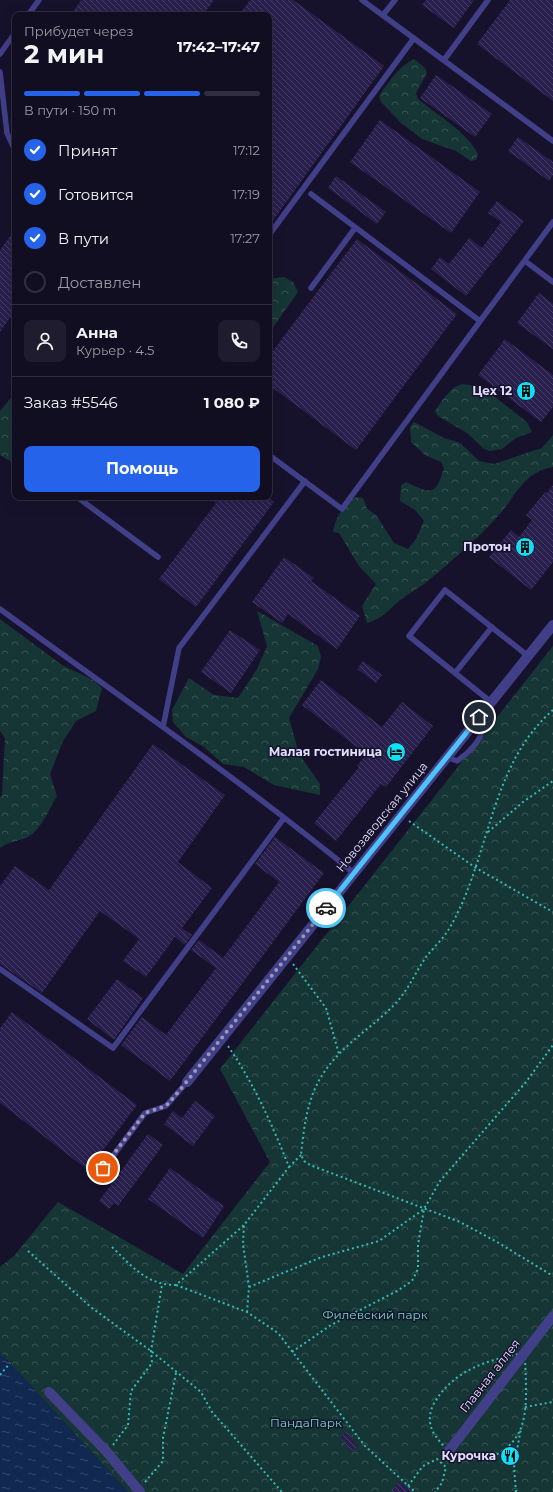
<!DOCTYPE html>
<html lang="ru">
<head>
<meta charset="utf-8">
<style>
  body { margin:0; font-family:Montserrat,sans-serif; background:#1e1c2e; color:#f1f3f6; height:100vh; display:flex; flex-direction:column; font-size:15px; white-space:nowrap }
  * { box-sizing:border-box; margin:0 }
  p { font-size:13px; color:#9c9ca5 }
  .icon { flex:none; width:22px; height:22px; fill:none; stroke:currentColor; stroke-width:2; stroke-linecap:round; stroke-linejoin:round }
  .map { position:relative; flex:1; overflow:hidden }
  .sheet { position:absolute; left:12px; top:12px; width:260px; height:488px; display:flex; flex-direction:column; background:#110e21; border-radius:8px; box-shadow:0 4px 16px #0002,0 0 0 1px #302e3f }
  .sheet>* { flex:none }
  .pin { position:absolute; display:grid; place-items:center; width:34px; height:34px; color:#fff; margin:-17px; border:2px solid #fff; border-radius:50%; box-shadow:0 1px 4px #0007 }
  .courier { position:absolute; display:grid; place-items:center; width:40px; height:40px; margin:-20px; border:3px solid #4fc3f7; border-radius:50%; background:#fff; color:#222; box-shadow:0 1px 5px #0007 }
  .head em { font-style:normal; font-weight:700 }
  .head div { display:flex; flex-direction:column-reverse }
  .head { display:flex; align-items:center; justify-content:space-between; height:68px; padding:0 12px }
  h1 { font-size:26px; font-weight:700; line-height:30px }
  .bar { display:grid; grid-template-columns:repeat(4,1fr); gap:6px 4px; align-content:center; height:48px; padding:0 12px }
  .bar i { height:5px; border-radius:3px; background:#302e3f }
  .bar .current { background:#2563eb }
  .bar p { grid-column:span 4 }
  .line { display:flex; align-items:center; gap:10px; padding:0 12px; border-top:1px solid #302e3f }
  .line div { flex:1 }
  .round { display:grid; place-items:center; flex:none; width:42px; height:42px; border-radius:8px; background:#1e1c2e }
  ol { padding:0 12px; list-style:none }
  li { display:flex; align-items:center; gap:12px; height:44px }
  li p { margin-inline-start:auto }
  li .icon { padding:4px; border-radius:50%; background:#2563eb; color:#fff; stroke-width:4 }
  li:last-child { color:#9c9ca5 }
  li i { width:22px; height:22px; border:2px solid #302e3f; border-radius:50% }
  .action { display:flex; gap:8px; margin-top:auto; padding:8px 12px }
  .action a { flex:1; height:46px; border-radius:8px; background:#2563eb; color:#fff; font-size:16px; font-weight:700; line-height:46px; text-align:center }
  .map>svg:first-child { display:block }
  .forest { fill:url(#forest-crowns) }
  .water { fill:url(#water-ripples) }
  .building { fill:url(#building-back-hatch) }
  .lines { fill:none; stroke-linecap:round; stroke-linejoin:round }
  .path { stroke:#35bbb4; stroke-width:2; stroke-dasharray:2 3; stroke-linecap:butt }
  .lane { stroke:#423f89; stroke-width:5.5 }
  .street { stroke:#423f89; stroke-width:10 }
  .done { stroke:#9b97b4; stroke-width:4; stroke-dasharray:0 7.2 }
  .route { stroke:#4fc3f7; stroke-width:5 }
  .labels { text-anchor:middle; stroke-width:3; stroke-linejoin:round; paint-order:stroke }
  .poi-label { font-size:12px; font-weight:bold; fill:#e2defe; stroke:#17122c; text-anchor:end }
  .street-label { font-size:12px; fill:#e2defe; stroke:#17122c }
  .park-label { font-size:12px; fill:#6adec2; stroke:#17122c }
</style>
</head>
<body>
<div class="map">
<svg width="553" height="1492" viewBox="0 0 553 1492">
  <defs>
    <pattern id="forest-crowns" width="20" height="18" patternUnits="userSpaceOnUse"><rect width="20" height="18" fill="#163635"/><path d="M2 6a3 3 0 1 1 6 0M12 15a3 3 0 1 1 6 0" fill="none" stroke="#385353"/></pattern>
    <pattern id="water-ripples" width="26" height="14" patternUnits="userSpaceOnUse"><rect width="26" height="14" fill="#112951"/><path d="M2 4q2-2 4 0t4 0M15 11q2-2 4 0t4 0" fill="none" stroke="#33486b"/></pattern>
    <pattern id="building-back-hatch" width="6" height="6" patternUnits="userSpaceOnUse"><rect width="6" height="6" fill="#281f4c"/><path d="M-1 5l2 2M0 0l6 6M5-1l2 2" fill="none" stroke="#473f67"/></pattern>
  </defs>
  <rect width="100%" height="100%" fill="#17122c"/>
  <path class="forest" d="M 414,59 L 425,68 L 427,73 L 416,93 L 418,99 C 436,114 468,133 478,154 L 476,160 L 471,161 L 456,151 L 422,139 L 401,123 L 381,102 L 379,96 C 388,83 399,66 414,59 Z
    M 284,277 L 293,282 L 298,292 L 269,333 L 269,279 Z
    M 462,384 L 482,387 L 527,422 L 532,432 L 516,438 L 502,449 L 490,451 L 484,449 L 467,433 L 438,416 L 435,411 C 442,401 450,387 462,384 Z
    M 15,393 L 15,464 L 0,455 L 0,411 Z
    M 414,422 L 444,438 L 460,443 L 479,461 L 494,464 L 542,448 L 553,435 L 553,467 C 522,473 517,495 498,516 C 477,539 453,560 429,580 C 420,588 408,593 399,601 C 386,612 385,617 367,623 L 362,606 L 376,584 L 359,566 L 339,533 L 333,532 C 336,516 343,506 356,497 L 363,498 L 367,509 L 376,515 L 394,543 L 408,549 L 416,539 L 424,521 L 415,510 L 400,501 L 401,485 L 406,482 C 431,494 436,496 444,468 L 441,462 L 425,455 L 411,442 L 410,427 Z
    M 257,611 L 318,646 L 321,657 L 318,669 L 289,718 L 299,754 L 320,784 L 320,795 L 274,785 L 244,767 L 223,764 L 204,747 L 186,737 L 173,722 L 172,710 L 189,678 L 214,695 L 238,698 L 257,669 L 267,646 Z
    M 0,619 L 62,665 L 93,680 L 102,688 L 96,711 L 76,721 L 63,741 L 50,774 L 57,796 C 49,809 41,831 26,838 C 17,841 8,842 0,848 L 0,797 L 2,795 L 5,738 L 0,731 Z
    M 553,646 L 553,1492 L 128,1492 L 0,1352 L 0,1267 L 14,1256 L 58,1202 L 183,1274 L 270,1162 L 220,1069 Z"/>
  <path class="water" d="M 0,1352 L 128,1492 L 0,1492 Z"/>
  <path class="building" d="M 81,0 L 214,0 L 203,15 L 71,15 Z
    M 250,0 L 293,0 L 384,66 L 269,226 L 269,15 L 239,15 Z
    M 426,0 L 474,0 L 454,28 L 422,5 Z
    M 510,0 L 553,0 L 553,101 L 477,44 Z
    M 436,75 L 492,114 L 475,137 L 420,98 Z
    M 380,120 L 480,192 L 451,233 L 350,162 Z
    M 518,137 L 553,162 L 553,175 L 549,181 L 508,151 Z
    M 336,176 L 386,212 L 377,224 L 328,188 Z
    M 497,201 L 524,221 L 466,296 L 431,269 L 440,257 L 449,264 L 469,238 L 482,248 L 501,222 L 488,213 Z
    M 15,229 L 15,311 L 0,332 L 0,250 Z
    M 357,239 L 457,314 L 356,450 L 269,385 L 269,356 Z
    M 539,293 L 553,304 L 553,349 L 517,323 Z
    M 505,339 L 553,375 L 553,407 L 541,422 L 478,375 Z
    M 553,485 L 553,562 L 531,590 L 489,557 L 511,530 L 519,537 L 532,520 L 526,515 L 545,492 L 547,493 Z
    M 208,497 L 268,497 L 274,502 L 196,607 L 159,579 L 216,503 Z
    M 284,557 L 314,578 L 311,581 L 360,616 L 337,649 L 288,614 L 282,623 L 252,602 Z
    M 230,630 L 260,650 L 231,693 L 201,672 Z
    M 363,661 L 382,675 L 376,683 L 357,669 Z
    M 321,680 L 382,727 L 402,702 L 433,726 L 386,787 L 381,784 L 336,841 L 314,823 L 359,767 L 357,766 L 366,754 L 302,705 Z
    M 153,744 L 225,795 L 178,862 L 212,888 L 182,928 L 192,935 L 185,945 L 175,937 L 146,977 L 123,961 L 139,939 L 100,911 L 42,993 L 0,964 L 0,886 L 15,866 L 49,890 Z
    M 275,837 L 324,873 L 170,1081 L 121,1045 L 142,1017 L 166,1035 L 216,968 L 191,950 L 199,940 L 223,958 L 279,882 L 255,864 Z
    M 117,979 L 143,998 L 114,1040 L 87,1019 Z
    M 12,1012 L 137,1105 L 88,1170 L 0,1103 L 0,1028 Z
    M 195,1101 L 215,1116 L 193,1146 L 164,1124 L 173,1111 L 182,1118 Z
    M 148,1134 L 163,1145 L 118,1206 L 114,1203 L 109,1209 L 99,1201 Z
    M 170,1168 L 224,1206 L 203,1238 L 148,1199 Z
    M 347,1432 L 358,1446 L 351,1452 L 340,1437 Z
    M 399,1481 L 413,1492 L 391,1492 Z"/>
  <g class="lines">
    <path class="path" d="M 553,710 C 489,765 490,860 449,929 C 443,939 433,948 426,957 C 415,973 407,993 392,1007 C 370,1029 340,1047 323,1074 C 307,1098 304,1127 301,1155 L 304,1161 L 310,1165 L 460,1222 L 497,1242 L 553,1276
      M 409,821 L 476,868 L 553,912
      M 488,832 L 523,802 L 553,781
      M 293,964 L 326,1008 L 339,1054
      M 228,1046 C 254,1084 272,1124 289,1167 L 244,1225 L 243,1244 L 249,1287 L 247,1312
      M 289,1167 L 301,1155
      M 112,1247 C 132,1266 146,1285 176,1285 L 244,1225
      M 28,1251 L 92,1308 L 151,1351 L 201,1392 L 212,1412 L 282,1492
      M 176,1285 L 247,1312 L 278,1333 L 365,1446 L 415,1492
      M 249,1287 L 322,1257 L 379,1241 L 424,1209
      M 292,1352 L 331,1325 L 397,1291 L 412,1281 L 418,1269 L 418,1245 L 424,1209 L 440,1181 L 526,1082 L 553,1045
      M 525,1353 C 525,1376 530,1414 518,1434 C 502,1463 462,1468 441,1443 C 436,1437 431,1431 430,1422 C 429,1414 432,1406 436,1400 C 456,1369 490,1359 525,1353 Z
      M 0,1375 L 10,1363
      M 525,1407 L 553,1402
      M 113,1445 L 128,1425 L 131,1391 L 152,1363 L 151,1351 L 162,1285
      M 145,1482 L 163,1461 L 163,1438 L 176,1373
      M 408,1486 L 423,1466 L 437,1459 L 446,1467 L 442,1483 L 435,1492
      M 516,1492 L 514,1467 L 521,1428"/>
    <path class="lane" d="M 362,0 L 553,141
      M 28,15 L 39,0
      M 383,15 L 395,0
      M 0,54 L 15,33
      M 444,60 L 488,0
      M 0,72 L 7,133 L 15,151
      M 311,194 L 480,321
      M 269,235 L 414,38
      M 525,261 L 553,282
      M 311,288 L 355,228
      M 269,455 L 342,509 L 553,222
      M 77,497 L 158,557
      M 0,609 C 119,696 240,780 354,873
      M 455,673 L 492,627
      M 491,702 L 409,636 L 445,590 L 528,656
      M 163,727 L 179,648 L 305,481
      M 447,757 L 457,761 C 467,754 483,740 482,727 C 482,724 480,720 479,717
      M 0,969 L 113,1048 L 284,818
      M 95,1180 L 145,1113 L 166,1106 L 187,1082"/>
    <path class="street" d="M 187,1082 L 553,625
      M 49,1392 L 107,1452 L 140,1492
      M 448,1452 L 553,1316"/>
  </g>
  <g class="lines">
    <path class="done" d="M 103,1168 L 145,1113 L 166,1106 L 180,1090 L 326,908"/>
    <path class="route" d="M 326,908 L 479,717"/>
  </g>
  <defs>
    <symbol id="building-disc" viewBox="-11 -11 22 22"><circle r="9.5" fill="#10dff8" stroke="#17122c"/><path d="M-4-6H4V6H1V3H-1V6H-4ZM-2.5-4.3h1.7v1.8h-1.7ZM.8-4.3h1.7v1.8H.8ZM-2.5-1h1.7V.8h-1.7ZM.8-1h1.7V.8H.8Z" fill="#111"/></symbol>
    <symbol id="hotel-disc" viewBox="-11 -11 22 22"><circle r="9.5" fill="#10dff8" stroke="#17122c"/><path d="M-6-4.5h1.5V1H6V5H4.5V3h-9V5H-6ZM-4 0a1.8 1.8 0 1 1 3.6 0ZM.5 0V-2.5h3Q6-2.5 6 0Z" fill="#111"/></symbol>
    <symbol id="restaurant-disc" viewBox="-11 -11 22 22"><circle r="9.5" fill="#10dff8" stroke="#17122c"/><path d="M-5-6h1v4h1v-4h1v4h1v-4h1v5L-1.5 .5V6h-2V.5L-5-1ZM5-6V6H3V1.5H1.5Q1.5-4 5-6Z" fill="#111"/></symbol>
  </defs>
  <g fill-rule="evenodd">
    <use href="#building-disc" x="515" y="380" width="22" height="22"/>
    <use href="#building-disc" x="514" y="536" width="22" height="22"/>
    <use href="#hotel-disc" x="385" y="741" width="22" height="22"/>
    <use href="#restaurant-disc" x="499" y="1445" width="22" height="22"/>
  </g>
  <g class="labels">
    <g class="poi-label">
      <text x="512" y="395">Цех 12</text>
      <text x="511" y="551">Протон</text>
      <text x="382" y="756">Малая гостиница</text>
      <text x="496" y="1460">Курочка</text>
    </g>
    <g class="street-label">
      <text transform="translate(382 817) rotate(-51)" y="4">Новозаводская улица</text>
      <text transform="translate(490 1376) rotate(-52)" y="4">Главная аллея</text>
    </g>
    <g class="park-label">
      <text x="375" y="1319">Филевский парк</text>
      <text x="306" y="1427">ПандаПарк</text>
    </g>
  </g>
</svg>
<div class="pin" style="left:103px;top:1168px;background:#ea580c"><svg class="icon" aria-label="bag" viewBox="0 0 24 24"><path d="M5 8h14l-1 12H6zM9 8a3 3 0 0 1 6 0"/></svg></div>
<div class="pin" style="left:479px;top:717px;background:#1f2937"><svg class="icon" aria-label="home" viewBox="0 0 24 24"><path d="M3 11l9-7 9 7M6 9v11h12V9"/></svg></div>
<div class="courier" style="left:326px;top:908px"><svg class="icon" aria-label="car" viewBox="0 0 24 24"><path d="M5 17H2v-5l4-1 3-4h7l3 4 3 1v5h-3M9 17h6M6 11h13"/><circle cx="7" cy="17" r="2"/><circle cx="17" cy="17" r="2"/></svg></div>
<section class="sheet">
<div class="head"><div><h1>2 мин</h1><p>Прибудет через</p></div><em>17:42–17:47</em></div>
<div class="bar"><i class="current"></i><i class="current"></i><i class="current"></i><i></i><p>В пути · 150 m</p></div>
<ol>
<li><svg class="icon" aria-label="check" viewBox="0 0 24 24"><path d="M5 12l5 5 9-10"/></svg>Принят<p>17:12</p></li>
<li><svg class="icon" aria-label="check" viewBox="0 0 24 24"><path d="M5 12l5 5 9-10"/></svg>Готовится<p>17:19</p></li>
<li><svg class="icon" aria-label="check" viewBox="0 0 24 24"><path d="M5 12l5 5 9-10"/></svg>В пути<p>17:27</p></li>
<li><i></i>Доставлен</li>
</ol>
<div class="line" style="height:72px"><a class="round"><svg class="icon" aria-label="person" viewBox="0 0 24 24"><circle cx="12" cy="8" r="4"/><path d="M4 21q1-7 8-7t8 7"/></svg></a><div><b>Анна</b><p>Курьер · 4.5</p></div><a class="round"><svg class="icon" aria-label="phone" viewBox="0 0 24 24"><path d="M5 4h4l2 5-3 2q2 4 5 5l2-3 5 2v4C11 20 4 13 5 4z"/></svg></a></div>
<div class="line" style="height:52px"><div>Заказ #5546</div><b>1 080 ₽</b></div>
<div class="action"><a>Помощь</a></div>
</section>
</div>
</body>
</html>
